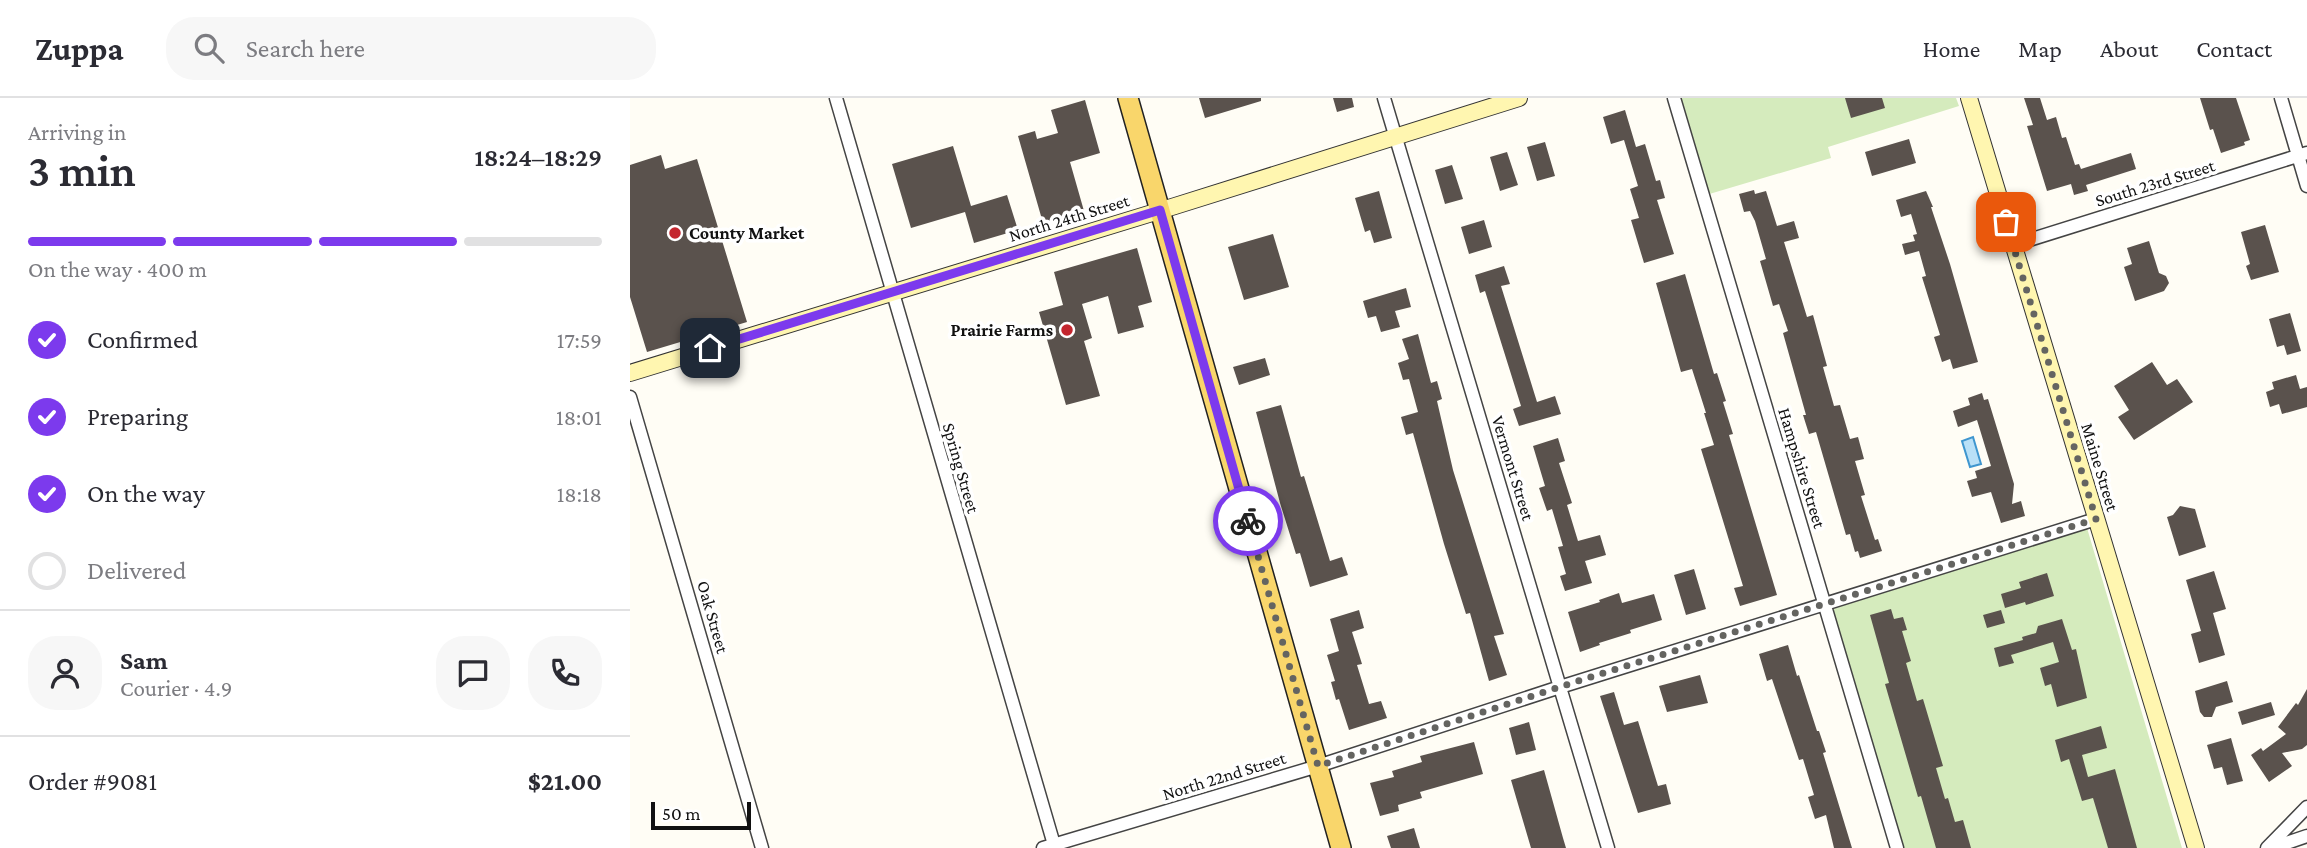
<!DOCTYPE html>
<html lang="en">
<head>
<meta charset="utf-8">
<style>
  body { margin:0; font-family:"Crimson Pro",serif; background:#f7f7f7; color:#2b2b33; height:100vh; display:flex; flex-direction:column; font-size:26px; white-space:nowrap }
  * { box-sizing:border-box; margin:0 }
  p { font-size:23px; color:#7c7c81 }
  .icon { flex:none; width:38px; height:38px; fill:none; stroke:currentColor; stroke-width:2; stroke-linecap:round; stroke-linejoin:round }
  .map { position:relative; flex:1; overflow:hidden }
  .side { display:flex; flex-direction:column; background:#fff; width:630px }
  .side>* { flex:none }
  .scale { position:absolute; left:21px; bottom:18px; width:100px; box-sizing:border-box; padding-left:7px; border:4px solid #111; border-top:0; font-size:19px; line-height:24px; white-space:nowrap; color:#111; -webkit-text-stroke:5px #fff; paint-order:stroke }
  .pin { position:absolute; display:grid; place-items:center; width:60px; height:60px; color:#fff; margin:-30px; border-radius:14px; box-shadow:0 4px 10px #0006 }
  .courier { position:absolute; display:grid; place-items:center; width:70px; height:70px; margin:-35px; border:5px solid #7c3aed; border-radius:50%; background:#fff; color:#222; box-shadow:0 2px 9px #0007 }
  .summary em { font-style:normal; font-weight:600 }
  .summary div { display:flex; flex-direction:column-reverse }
  .summary { display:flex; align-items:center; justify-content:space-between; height:119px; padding:0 28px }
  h1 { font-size:46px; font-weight:600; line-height:52px }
  .bar { display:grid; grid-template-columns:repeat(4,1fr); gap:10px 7px; align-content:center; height:84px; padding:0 28px }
  .bar i { height:9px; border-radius:5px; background:#e1e1e2 }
  .bar .selected { background:#7c3aed }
  .bar p { grid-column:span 4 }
  .line { display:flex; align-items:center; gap:18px; padding:0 28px; border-top:2px solid #e1e1e2 }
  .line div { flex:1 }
  .round { display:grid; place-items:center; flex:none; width:74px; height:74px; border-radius:28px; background:#f7f7f7 }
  ol { padding:0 28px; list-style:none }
  li { display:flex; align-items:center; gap:21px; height:77px }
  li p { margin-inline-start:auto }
  li .icon { padding:7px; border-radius:50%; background:#7c3aed; color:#fff; stroke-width:4 }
  li:last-child { color:#7c7c81 }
  li i { width:38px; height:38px; border:4px solid #e1e1e2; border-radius:50% }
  header { display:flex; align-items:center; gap:42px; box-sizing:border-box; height:98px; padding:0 35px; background:#fff; border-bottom:2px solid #e1e1e2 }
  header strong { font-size:33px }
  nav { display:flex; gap:38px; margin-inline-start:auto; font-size:24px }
  .search { width:490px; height:63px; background:#f7f7f7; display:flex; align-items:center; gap:18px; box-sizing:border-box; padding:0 24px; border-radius:28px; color:#7c7c81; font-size:26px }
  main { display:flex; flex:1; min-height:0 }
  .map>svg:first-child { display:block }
  .green { fill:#d5ebbd }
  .water { fill:#b9e0f7; stroke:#3f96cf; stroke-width:2 }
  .building { fill:#5a524d }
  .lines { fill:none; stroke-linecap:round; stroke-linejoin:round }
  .street-casing { stroke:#444; stroke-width:15 }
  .secondary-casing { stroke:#333; stroke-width:18 }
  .primary-casing { stroke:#222; stroke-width:22 }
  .street { stroke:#fff; stroke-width:12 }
  .secondary { stroke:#fff6b0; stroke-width:16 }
  .primary { stroke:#f9d66b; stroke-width:19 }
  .done { stroke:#646461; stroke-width:7; stroke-dasharray:0 12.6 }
  .route { stroke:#7c3aed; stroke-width:9 }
  .poi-dot { fill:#c4262e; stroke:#fff; stroke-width:2.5 }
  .labels { text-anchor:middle; stroke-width:7; stroke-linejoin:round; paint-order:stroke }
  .street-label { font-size:18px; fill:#111; stroke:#fff }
  .poi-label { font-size:18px; font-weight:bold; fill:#111; stroke:#fff; text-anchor:start }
</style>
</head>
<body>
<header>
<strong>Zuppa</strong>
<div class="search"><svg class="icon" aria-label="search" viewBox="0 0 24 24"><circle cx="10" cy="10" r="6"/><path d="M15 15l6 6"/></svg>Search here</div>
<nav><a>Home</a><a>Map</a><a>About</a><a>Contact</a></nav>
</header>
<main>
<section class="side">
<div class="summary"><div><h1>3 min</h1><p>Arriving in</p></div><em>18:24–18:29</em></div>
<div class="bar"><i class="selected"></i><i class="selected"></i><i class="selected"></i><i></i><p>On the way · 400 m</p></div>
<ol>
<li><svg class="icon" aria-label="check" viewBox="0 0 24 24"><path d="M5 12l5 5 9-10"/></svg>Confirmed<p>17:59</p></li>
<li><svg class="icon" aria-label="check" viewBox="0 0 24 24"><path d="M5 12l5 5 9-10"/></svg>Preparing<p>18:01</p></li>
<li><svg class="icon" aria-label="check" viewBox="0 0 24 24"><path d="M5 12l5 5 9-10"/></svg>On the way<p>18:18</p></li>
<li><i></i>Delivered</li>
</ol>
<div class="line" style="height:126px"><a class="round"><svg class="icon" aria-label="person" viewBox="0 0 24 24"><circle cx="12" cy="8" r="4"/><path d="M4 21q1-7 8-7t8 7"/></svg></a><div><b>Sam</b><p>Courier · 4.9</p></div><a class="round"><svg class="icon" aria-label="chat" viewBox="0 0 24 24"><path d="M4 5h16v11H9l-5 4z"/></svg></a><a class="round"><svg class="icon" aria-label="phone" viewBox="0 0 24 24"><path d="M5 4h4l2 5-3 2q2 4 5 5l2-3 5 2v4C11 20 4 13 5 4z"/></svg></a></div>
<div class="line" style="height:91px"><div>Order #9081</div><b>$21.00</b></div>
</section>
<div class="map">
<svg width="1677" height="750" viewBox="0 0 1677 750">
  <rect width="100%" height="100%" fill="#fffdf5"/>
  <path class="green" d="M 1048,0 L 1326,0 L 1329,8 L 1198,49 L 1201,60 L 1076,97 Z
    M 1457,430 L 1552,750 L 1273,750 L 1203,511 Z"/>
  <path class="water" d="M 1343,339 L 1351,366 L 1340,369 L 1332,343 Z"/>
  <path class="building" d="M 569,0 L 631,0 L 631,3 L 575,20 Z
    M 703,0 L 722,0 L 724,9 L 707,14 Z
    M 1215,0 L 1252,0 L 1255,10 L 1221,20 Z
    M 1394,0 L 1410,0 L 1417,22 L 1426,19 L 1432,40 L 1436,39 L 1445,67 L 1449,66 L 1451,71 L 1501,55 L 1506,71 L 1456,87 L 1458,93 L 1444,97 L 1441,86 L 1417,93 L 1397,28 L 1403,27 Z
    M 1570,0 L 1606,0 L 1620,42 L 1614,44 L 1615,47 L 1591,55 L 1583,31 L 1580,32 Z
    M 455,2 L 470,55 L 440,64 L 454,113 L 413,125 L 388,38 L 405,33 L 407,41 L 428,35 L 421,12 Z
    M 995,12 L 1006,49 L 1015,46 L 1026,83 L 1030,82 L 1035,100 L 1027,102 L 1044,156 L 1014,165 L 1001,122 L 1009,120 L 1000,91 L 1008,88 L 994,42 L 981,46 L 973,19 Z
    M 1279,41 L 1286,65 L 1242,78 L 1235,54 Z
    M 915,44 L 925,78 L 907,83 L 897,49 Z
    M 323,48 L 341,108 L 377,97 L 388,132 L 344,145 L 335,114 L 281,130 L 262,66 Z
    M 877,54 L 888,87 L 870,93 L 860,59 Z
    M 31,57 L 35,71 L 67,61 L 117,224 L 17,254 L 0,199 L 0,67 Z
    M 822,67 L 833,101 L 815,106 L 805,72 Z
    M 1124,92 L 1125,96 L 1136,93 L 1147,128 L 1164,123 L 1169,140 L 1154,144 L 1177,219 L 1183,217 L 1197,268 L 1193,269 L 1204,308 L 1210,307 L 1220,341 L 1228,339 L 1234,361 L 1225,363 L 1235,397 L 1231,398 L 1245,442 L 1248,441 L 1252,453 L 1230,460 L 1228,453 L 1225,454 L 1220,436 L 1216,437 L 1186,334 L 1179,336 L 1173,317 L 1176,317 L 1153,235 L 1158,233 L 1149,206 L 1143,208 L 1130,163 L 1136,161 L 1125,123 L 1120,113 L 1114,114 L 1109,96 Z
    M 749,93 L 762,140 L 744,145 L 740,132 L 735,134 L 725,100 Z
    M 1296,93 L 1303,109 L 1301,109 L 1320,166 L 1348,264 L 1323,271 L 1320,261 L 1312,264 L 1304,239 L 1310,237 L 1292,179 L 1296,178 L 1289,153 L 1275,157 L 1272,146 L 1285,143 L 1283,137 L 1287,136 L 1281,116 L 1271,119 L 1266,102 Z
    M 854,122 L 862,149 L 839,156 L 831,129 Z
    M 1635,127 L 1649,174 L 1621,182 L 1616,168 L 1620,166 L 1611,134 Z
    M 643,136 L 659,189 L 614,202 L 598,149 Z
    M 1519,143 L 1529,175 L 1536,178 L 1539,185 L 1534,193 L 1505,203 L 1494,169 L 1502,166 L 1497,150 Z
    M 507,150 L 522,204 L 508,208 L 514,229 L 488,236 L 478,198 L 452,206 L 462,240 L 454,243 L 470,298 L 436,307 L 409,214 L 433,207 L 424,174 Z
    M 874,168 L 880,186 L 871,188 L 907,304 L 925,298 L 931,316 L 889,328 L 883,311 L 891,308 L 855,193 L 850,195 L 845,177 Z
    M 1055,176 L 1084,276 L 1087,275 L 1096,303 L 1093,304 L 1103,336 L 1099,337 L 1147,497 L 1110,508 L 1104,490 L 1113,488 L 1071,351 L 1084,347 L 1074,315 L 1076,315 L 1062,271 L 1051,274 L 1026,185 Z
    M 776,190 L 781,209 L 765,213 L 770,229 L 751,234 L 746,218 L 738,220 L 733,203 Z
    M 1660,215 L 1671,253 L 1657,257 L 1654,247 L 1647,249 L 1639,221 Z
    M 788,236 L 801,285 L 807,283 L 812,301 L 807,303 L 823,372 L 874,536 L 864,538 L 877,577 L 859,583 L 840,515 L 836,516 L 814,446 L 783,335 L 776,337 L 771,319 L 788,314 L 779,281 L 773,282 L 768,265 L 779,261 L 772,241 Z
    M 635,260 L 640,277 L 609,287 L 603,269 Z
    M 1522,264 L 1537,287 L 1547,281 L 1563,304 L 1504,342 L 1488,319 L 1499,312 L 1484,288 Z
    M 1666,277 L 1670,291 L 1677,289 L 1677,309 L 1652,316 L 1649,306 L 1640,309 L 1636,294 L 1644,291 L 1642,284 Z
    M 1352,295 L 1354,302 L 1358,301 L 1384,386 L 1382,406 L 1391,403 L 1395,418 L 1371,425 L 1361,394 L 1342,399 L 1337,383 L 1347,380 L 1345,373 L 1361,368 L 1347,322 L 1328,329 L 1323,313 L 1340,307 L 1338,300 Z
    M 651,307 L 671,379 L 674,378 L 700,463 L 712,459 L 718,477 L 680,489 L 670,455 L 666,456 L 650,405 L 626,314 Z
    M 928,340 L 935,363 L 929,365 L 942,405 L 937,407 L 948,443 L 970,437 L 976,457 L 955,463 L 962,485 L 935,493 L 930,478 L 936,476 L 928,449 L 933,448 L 922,411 L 917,413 L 909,390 L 915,388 L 903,348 Z
    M 1550,408 L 1565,411 L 1576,449 L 1549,458 L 1537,419 L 1543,417 Z
    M 1064,471 L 1076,511 L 1056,517 L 1044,477 Z
    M 1584,473 L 1596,511 L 1583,515 L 1595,557 L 1569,565 L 1561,536 L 1571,533 L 1556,482 Z
    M 1417,475 L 1424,498 L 1396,507 L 1395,504 L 1375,510 L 1371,496 L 1391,490 L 1389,484 Z
    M 989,495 L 992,505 L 1024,496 L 1032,522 L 1000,532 L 1001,535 L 969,545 L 970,547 L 950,554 L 938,514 L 970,504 L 969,502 Z
    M 1261,511 L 1264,521 L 1273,519 L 1277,532 L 1272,533 L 1281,563 L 1276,565 L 1287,603 L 1293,601 L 1313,668 L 1306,670 L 1315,701 L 1318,700 L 1325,724 L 1333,722 L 1341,750 L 1306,750 L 1291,698 L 1288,699 L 1255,586 L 1259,585 L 1240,517 Z
    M 729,512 L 734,530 L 722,534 L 732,566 L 727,567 L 739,606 L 751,603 L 757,620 L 719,632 L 709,601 L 706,602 L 701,584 L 705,583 L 697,557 L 709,553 L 700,521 Z
    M 1371,512 L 1375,525 L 1357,530 L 1353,517 Z
    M 1432,521 L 1442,552 L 1446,551 L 1457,600 L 1427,609 L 1421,586 L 1415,588 L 1410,570 L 1429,564 L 1423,544 L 1381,557 L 1384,565 L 1369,569 L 1364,550 L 1393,542 L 1392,539 L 1406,535 L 1408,528 Z
    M 1158,547 L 1167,578 L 1169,577 L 1187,633 L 1189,633 L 1196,654 L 1193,655 L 1222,750 L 1204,750 L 1196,717 L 1185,721 L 1178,699 L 1184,697 L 1173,661 L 1169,662 L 1142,581 L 1137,583 L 1129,556 Z
    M 1070,577 L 1078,605 L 1037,614 L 1029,588 Z
    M 1597,583 L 1603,604 L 1586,609 L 1582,619 L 1574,619 L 1570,614 L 1565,593 Z
    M 1677,591 L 1677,647 L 1672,651 L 1652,655 L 1662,668 L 1639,684 L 1621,657 L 1631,650 L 1633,653 L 1656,636 L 1648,629 L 1666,605 L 1668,607 Z
    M 984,594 L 994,627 L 1008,623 L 1028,688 L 1036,686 L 1041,706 L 1008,715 L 970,598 Z
    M 1641,604 L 1645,617 L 1612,627 L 1608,614 Z
    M 899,624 L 906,652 L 886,657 L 879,630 Z
    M 1471,628 L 1477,650 L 1452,657 L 1458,679 L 1485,671 L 1507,750 L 1478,750 L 1463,700 L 1452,703 L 1439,661 L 1431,664 L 1425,642 Z
    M 1601,640 L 1613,683 L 1597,687 L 1592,669 L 1584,671 L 1577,647 Z
    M 844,644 L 853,676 L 790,694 L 792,700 L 768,707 L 769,713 L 750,718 L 740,685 L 764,679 L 762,673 L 792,664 L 790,658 Z
    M 914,672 L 933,740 L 936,750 L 901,750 L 888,706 L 881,682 Z
    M 784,730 L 790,750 L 761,750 L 757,738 Z"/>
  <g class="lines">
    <defs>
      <path id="street" d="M 206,0 L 425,750
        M 754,0 L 978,750
        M 1044,0 L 1267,750
        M 1651,0 L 1677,88
        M 1383,147 L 1677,55
        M 0,299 L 132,750
        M 413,750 L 688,668 L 930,589 L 1466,421
        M 1637,750 L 1677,709
        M 1642,750 L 1677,738"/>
      <path id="secondary" d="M 1339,0 L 1566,750
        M 0,275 L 545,108 L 889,0"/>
      <path id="primary" d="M 498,0 L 711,750"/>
    </defs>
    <use href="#street" class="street-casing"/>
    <use href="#secondary" class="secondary-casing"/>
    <use href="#primary" class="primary-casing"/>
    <use href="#street" class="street"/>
    <use href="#secondary" class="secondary"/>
    <use href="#primary" class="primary"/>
  </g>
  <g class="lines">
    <path class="done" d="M 618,423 L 688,668 L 948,583 L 1466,421 L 1376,124"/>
    <path class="route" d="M 80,250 L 530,112 L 618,423"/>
  </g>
  <g class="poi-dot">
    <circle cx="45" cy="135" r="7"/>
    <circle cx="437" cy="232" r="7"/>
  </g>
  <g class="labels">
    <g class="street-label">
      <text transform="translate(1525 85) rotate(-17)" y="6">South 23rd Street</text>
      <text transform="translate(439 120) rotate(-17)" y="6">North 24th Street</text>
      <text transform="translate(1470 369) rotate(73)" y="6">Maine Street</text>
      <text transform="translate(331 370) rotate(74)" y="6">Spring Street</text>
      <text transform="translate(883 370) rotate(73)" y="6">Vermont Street</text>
      <text transform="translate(1172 370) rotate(73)" y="6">Hampshire Street</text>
      <text transform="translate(83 519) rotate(74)" y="6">Oak Street</text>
      <text transform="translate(594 678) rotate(-17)" y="6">North 22nd Street</text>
    </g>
    <g class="poi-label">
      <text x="59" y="141">County Market</text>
      <text x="423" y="238" text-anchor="end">Prairie Farms</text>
    </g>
  </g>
</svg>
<div class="scale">50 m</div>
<div class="pin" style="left:1376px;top:124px;background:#ea580c"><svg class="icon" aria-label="bag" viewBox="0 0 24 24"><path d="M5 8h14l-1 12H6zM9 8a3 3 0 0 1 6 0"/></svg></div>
<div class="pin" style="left:80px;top:250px;background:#1f2937"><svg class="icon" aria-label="home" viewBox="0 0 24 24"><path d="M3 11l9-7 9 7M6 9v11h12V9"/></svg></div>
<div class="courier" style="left:618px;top:423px"><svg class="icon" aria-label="bike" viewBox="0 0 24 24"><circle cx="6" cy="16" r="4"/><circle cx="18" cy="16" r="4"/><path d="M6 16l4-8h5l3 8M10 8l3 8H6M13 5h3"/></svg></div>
</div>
</main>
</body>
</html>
